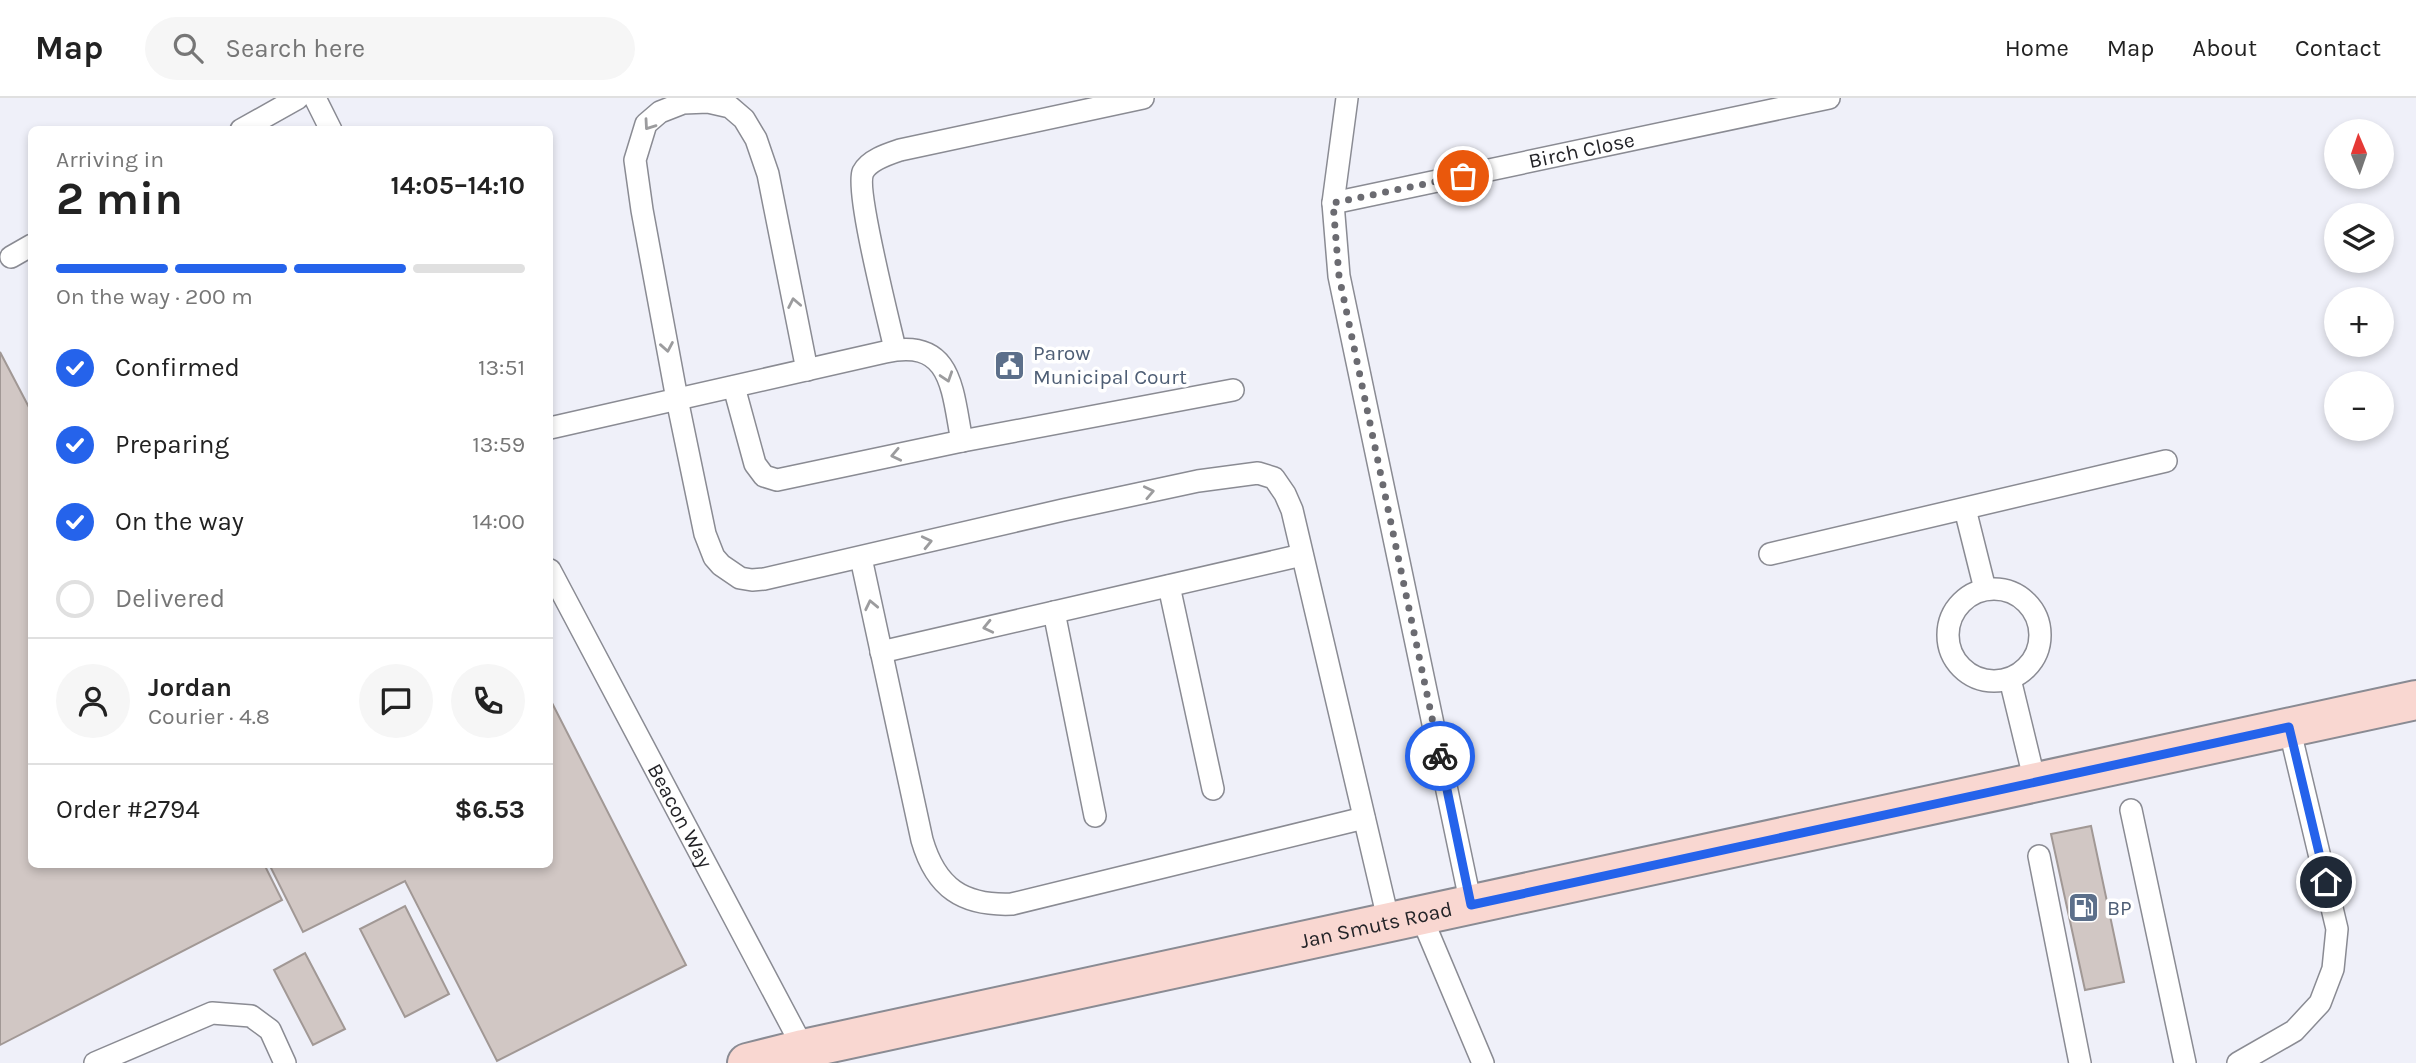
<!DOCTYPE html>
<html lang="en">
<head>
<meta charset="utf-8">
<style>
  body { margin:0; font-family:Karla,sans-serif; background:#f6f6f6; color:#222; height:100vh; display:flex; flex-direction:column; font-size:26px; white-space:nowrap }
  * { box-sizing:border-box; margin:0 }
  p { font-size:23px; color:#767676 }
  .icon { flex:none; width:38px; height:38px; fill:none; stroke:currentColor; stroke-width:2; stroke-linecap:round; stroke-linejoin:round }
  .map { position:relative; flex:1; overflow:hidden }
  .sheet { position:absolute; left:28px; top:28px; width:525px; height:742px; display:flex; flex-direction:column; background:#fff; border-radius:10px; box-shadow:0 4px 10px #0003 }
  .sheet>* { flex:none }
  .needle { width:46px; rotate:358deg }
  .tools { position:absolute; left:2324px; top:21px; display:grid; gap:14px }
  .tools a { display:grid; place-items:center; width:70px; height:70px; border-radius:50%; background:#fff; box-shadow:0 4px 10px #0003; font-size:35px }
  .pin { position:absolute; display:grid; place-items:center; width:60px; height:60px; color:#fff; margin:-30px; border:4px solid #fff; border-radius:50%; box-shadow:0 2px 7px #0007 }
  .courier { position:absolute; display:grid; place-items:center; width:70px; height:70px; margin:-35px; border:5px solid #2563eb; border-radius:50%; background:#fff; color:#222; box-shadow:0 2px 9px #0007 }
  .head em { font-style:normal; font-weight:700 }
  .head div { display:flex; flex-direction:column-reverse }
  .head { display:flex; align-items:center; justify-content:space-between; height:119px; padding:0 28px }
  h1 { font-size:46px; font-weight:700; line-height:52px }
  .bar { display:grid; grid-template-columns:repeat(4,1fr); gap:10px 7px; align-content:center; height:84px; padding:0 28px }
  .bar i { height:9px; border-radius:5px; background:#e0e0e0 }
  .bar .on { background:#2563eb }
  .bar p { grid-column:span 4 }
  .line { display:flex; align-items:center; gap:18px; padding:0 28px; border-top:2px solid #e0e0e0 }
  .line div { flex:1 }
  .round { display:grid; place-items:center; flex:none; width:74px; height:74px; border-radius:37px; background:#f6f6f6 }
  ol { padding:0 28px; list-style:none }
  li { display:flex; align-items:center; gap:21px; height:77px }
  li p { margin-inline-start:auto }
  li .icon { padding:7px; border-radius:50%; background:#2563eb; color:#fff; stroke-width:4 }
  li:last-child { color:#767676 }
  li i { width:38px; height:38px; border:4px solid #e0e0e0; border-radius:50% }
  header { display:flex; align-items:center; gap:42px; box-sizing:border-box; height:98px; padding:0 35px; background:#fff; border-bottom:2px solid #e0e0e0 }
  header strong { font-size:33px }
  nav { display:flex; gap:38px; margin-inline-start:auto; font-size:24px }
  .search { width:490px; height:63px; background:#f6f6f6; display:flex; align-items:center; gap:18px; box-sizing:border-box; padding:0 24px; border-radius:38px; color:#767676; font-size:26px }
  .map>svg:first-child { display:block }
  .building { fill:#d1c7c4; stroke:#a19895; stroke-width:2 }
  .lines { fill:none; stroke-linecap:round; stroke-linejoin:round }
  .lane-casing { stroke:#8a8b93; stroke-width:24 }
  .secondary-casing { stroke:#8a8b93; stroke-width:42 }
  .lane { stroke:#fff; stroke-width:21 }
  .secondary { stroke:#f9d7d1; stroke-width:38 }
  .oneway { stroke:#9c9c9e }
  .done { stroke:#6b6b71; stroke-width:7; stroke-dasharray:0 12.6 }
  .route { stroke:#2563eb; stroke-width:9 }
  .labels { text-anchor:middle; stroke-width:7; stroke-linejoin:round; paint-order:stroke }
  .street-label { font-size:21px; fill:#242428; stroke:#fff }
  .service-label { font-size:21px; fill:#4e5e75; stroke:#fff; text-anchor:start }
</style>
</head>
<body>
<header>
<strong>Map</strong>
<div class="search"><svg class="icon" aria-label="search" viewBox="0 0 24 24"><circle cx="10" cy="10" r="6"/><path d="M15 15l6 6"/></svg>Search here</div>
<nav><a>Home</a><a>Map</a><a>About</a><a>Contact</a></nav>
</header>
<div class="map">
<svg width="2416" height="965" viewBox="0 0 2416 965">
  <rect width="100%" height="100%" fill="#eff0f9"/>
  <path class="building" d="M 0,254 L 32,315 L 32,766 L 264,766 L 282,802 L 0,947 Z
    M 550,601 L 686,867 L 497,963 L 405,783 L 303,834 L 269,766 L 550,766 Z
    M 2091,728 L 2124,884 L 2085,892 L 2051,736 Z
    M 405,808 L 449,896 L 405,919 L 360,831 Z
    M 305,855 L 345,931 L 313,947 L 274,872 Z"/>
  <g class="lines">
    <defs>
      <g id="lane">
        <path d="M 315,0 L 331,32"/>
        <path d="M 1347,0 L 1333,105 L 1339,178 L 1471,807"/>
        <path d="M 241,32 L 298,0"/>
        <path id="s1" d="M 1333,105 L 1829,0"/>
        <path d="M 11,159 L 32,147"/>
        <path d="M 895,251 C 889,224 855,92 863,74 C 869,62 888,56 900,52 L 1143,0"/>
        <path d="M 807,272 L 768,76 L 756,41 L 744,21 L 730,9 L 708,4 L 683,5 L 660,14 L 646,26 L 635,62 L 642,112 L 677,301 L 705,436 L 714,459 L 721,467 L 740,480 L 752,482 L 764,481 L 1063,412 L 1198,383 L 1258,375 L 1274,380 L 1285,396 L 1292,412 L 1389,825"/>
        <path d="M 734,289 L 755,366 L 764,378 L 777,382 L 962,343 L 1233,292"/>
        <path d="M 550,330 L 885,254 C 953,239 952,293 962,343"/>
        <path d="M 1965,411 L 1985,491"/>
        <path d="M 1770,456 L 2166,363"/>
        <path d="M 861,460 L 922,742 C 936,790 963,808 1012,806 L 1364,720"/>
        <path id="s2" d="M 550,472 L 808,959"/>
        <path d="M 1169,488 L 1213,691"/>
        <circle cx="1994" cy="537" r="46"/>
        <path d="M 1054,514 L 1095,718"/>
        <path d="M 881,554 L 1302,457"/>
        <path d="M 2010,581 L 2035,684"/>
        <path d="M 2131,712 L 2185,965"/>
        <path d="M 2039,758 L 2080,965"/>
        <path d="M 1421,818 L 1483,965"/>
        <path d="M 95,965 L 212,915 L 251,918 L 270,932 L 285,965"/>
        <path d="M 2238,965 L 2294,933 L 2320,905 L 2333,871 L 2337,831 L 2289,629"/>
      </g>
      <g id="secondary">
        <path id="s3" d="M 747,965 L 803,951 L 2416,602"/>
      </g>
    </defs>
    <use href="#lane" class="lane-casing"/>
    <use href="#secondary" class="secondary-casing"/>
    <use href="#lane" class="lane"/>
    <use href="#secondary" class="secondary"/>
  </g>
  <defs><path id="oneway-chevron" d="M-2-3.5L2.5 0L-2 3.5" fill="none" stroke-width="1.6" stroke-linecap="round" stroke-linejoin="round" transform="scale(1.75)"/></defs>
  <g class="oneway">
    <use href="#oneway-chevron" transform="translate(649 27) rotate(125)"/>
    <use href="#oneway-chevron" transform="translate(794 205) rotate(-101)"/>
    <use href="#oneway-chevron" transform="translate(667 249) rotate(80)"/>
    <use href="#oneway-chevron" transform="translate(947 279) rotate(72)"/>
    <use href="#oneway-chevron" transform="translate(896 357) rotate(168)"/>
    <use href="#oneway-chevron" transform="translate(1149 394) rotate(-12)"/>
    <use href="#oneway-chevron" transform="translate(927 444) rotate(-13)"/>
    <use href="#oneway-chevron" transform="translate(871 507) rotate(-102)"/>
    <use href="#oneway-chevron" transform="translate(988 529) rotate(167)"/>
  </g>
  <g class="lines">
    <path class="done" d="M 1440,658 L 1339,178 L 1333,105 L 1463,78"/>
    <path class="route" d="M 1440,658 L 1471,807 L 2289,629 L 2326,784"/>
  </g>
  <defs>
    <symbol id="civic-square" viewBox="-11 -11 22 22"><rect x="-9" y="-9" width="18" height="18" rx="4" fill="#5c6f8a" stroke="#fff"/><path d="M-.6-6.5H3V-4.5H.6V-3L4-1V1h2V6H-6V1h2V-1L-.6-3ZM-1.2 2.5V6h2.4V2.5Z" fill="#fff"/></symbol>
    <symbol id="fuel-square" viewBox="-11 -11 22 22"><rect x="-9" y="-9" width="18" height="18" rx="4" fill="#5c6f8a" stroke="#fff"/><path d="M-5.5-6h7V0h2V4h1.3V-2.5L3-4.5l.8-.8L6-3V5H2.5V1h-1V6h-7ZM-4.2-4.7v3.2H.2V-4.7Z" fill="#fff"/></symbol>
  </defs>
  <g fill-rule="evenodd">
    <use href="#civic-square" x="992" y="250" width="35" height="35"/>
    <use href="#fuel-square" x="2066" y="792" width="35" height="35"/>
  </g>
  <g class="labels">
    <g class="street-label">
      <text dy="7" stroke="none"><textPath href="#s1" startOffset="254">Birch Close</textPath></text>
      <text dy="7" stroke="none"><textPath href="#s2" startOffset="278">Beacon Way</textPath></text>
      <text dy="7" stroke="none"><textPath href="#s3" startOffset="644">Jan Smuts Road</textPath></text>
    </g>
    <g class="service-label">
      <text x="1033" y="262">Parow<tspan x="1033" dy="24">Municipal Court</tspan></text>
      <text x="2107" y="817">BP</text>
    </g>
  </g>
</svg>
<div class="tools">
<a><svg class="needle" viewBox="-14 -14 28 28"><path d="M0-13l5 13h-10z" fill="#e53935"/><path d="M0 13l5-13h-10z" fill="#767676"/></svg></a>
<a><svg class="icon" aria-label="layers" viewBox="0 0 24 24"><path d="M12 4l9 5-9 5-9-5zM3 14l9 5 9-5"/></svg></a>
<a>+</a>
<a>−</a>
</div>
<div class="pin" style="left:1463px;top:78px;background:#ea580c"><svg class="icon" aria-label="bag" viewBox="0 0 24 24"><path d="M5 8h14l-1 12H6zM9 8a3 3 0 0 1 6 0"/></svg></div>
<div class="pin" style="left:2326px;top:784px;background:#1f2937"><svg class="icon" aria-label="home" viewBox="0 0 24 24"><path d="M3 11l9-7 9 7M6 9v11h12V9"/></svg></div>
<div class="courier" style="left:1440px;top:658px"><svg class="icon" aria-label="bike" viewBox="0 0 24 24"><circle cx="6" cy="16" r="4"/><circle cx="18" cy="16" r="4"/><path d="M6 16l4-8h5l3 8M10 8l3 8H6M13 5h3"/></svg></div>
<section class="sheet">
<div class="head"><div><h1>2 min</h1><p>Arriving in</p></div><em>14:05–14:10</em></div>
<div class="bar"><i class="on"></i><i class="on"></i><i class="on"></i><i></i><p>On the way · 200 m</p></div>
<ol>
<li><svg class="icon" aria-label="check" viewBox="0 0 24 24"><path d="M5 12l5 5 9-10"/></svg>Confirmed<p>13:51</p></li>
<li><svg class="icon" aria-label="check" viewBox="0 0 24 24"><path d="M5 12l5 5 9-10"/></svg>Preparing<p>13:59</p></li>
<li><svg class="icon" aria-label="check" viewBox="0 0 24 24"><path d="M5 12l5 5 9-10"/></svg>On the way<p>14:00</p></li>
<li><i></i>Delivered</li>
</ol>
<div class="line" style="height:126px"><a class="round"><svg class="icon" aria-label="person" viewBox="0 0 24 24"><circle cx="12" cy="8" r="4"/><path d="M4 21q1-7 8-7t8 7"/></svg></a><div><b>Jordan</b><p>Courier · 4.8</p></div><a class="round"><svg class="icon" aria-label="chat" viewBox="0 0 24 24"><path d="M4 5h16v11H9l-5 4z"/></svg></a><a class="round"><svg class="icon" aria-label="phone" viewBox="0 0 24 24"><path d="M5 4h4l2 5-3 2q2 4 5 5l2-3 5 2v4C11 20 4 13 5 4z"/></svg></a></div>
<div class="line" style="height:91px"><div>Order #2794</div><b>$6.53</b></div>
</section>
</div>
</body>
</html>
